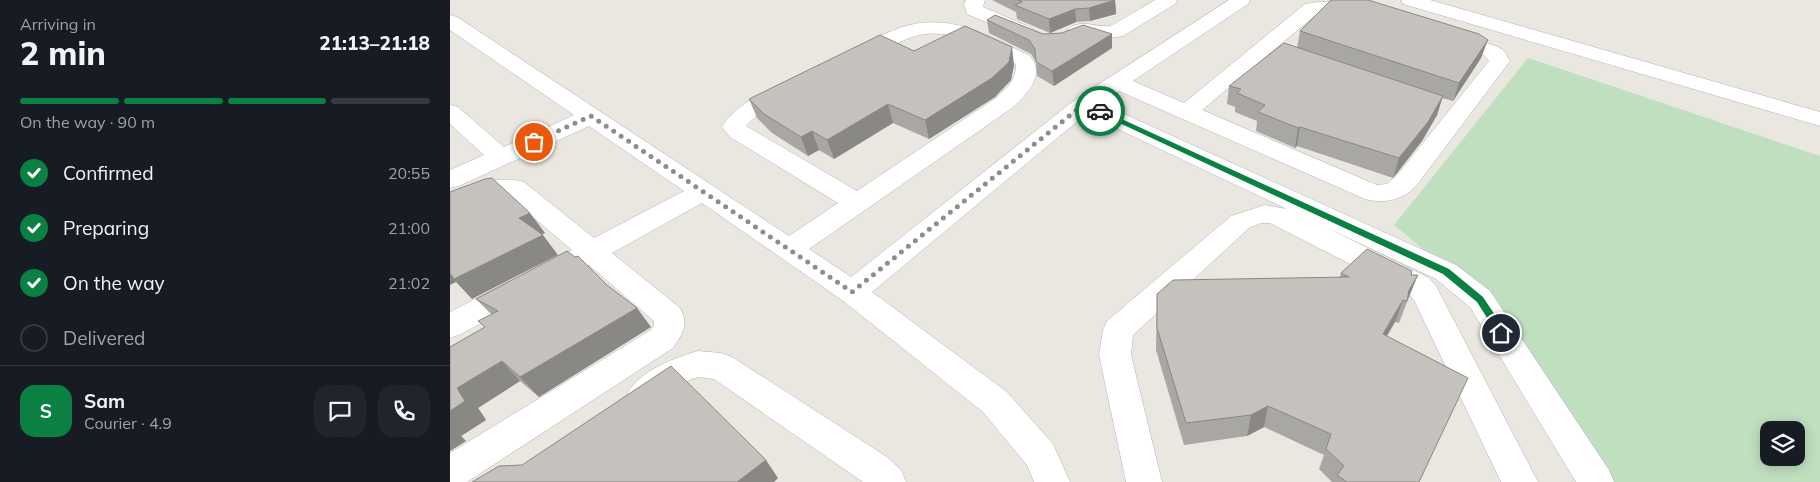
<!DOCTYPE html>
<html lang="en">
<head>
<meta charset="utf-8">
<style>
  body { margin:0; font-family:Mulish,sans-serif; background:#20242c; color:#f1f3f6; height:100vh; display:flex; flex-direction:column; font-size:19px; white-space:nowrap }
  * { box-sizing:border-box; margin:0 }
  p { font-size:16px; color:#9ea1a6 }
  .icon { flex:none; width:28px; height:28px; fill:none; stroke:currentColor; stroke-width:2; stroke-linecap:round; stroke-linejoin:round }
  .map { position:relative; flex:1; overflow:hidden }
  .details { display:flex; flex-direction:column; background:#171b24; width:450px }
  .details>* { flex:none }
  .fabs { position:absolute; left:1310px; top:421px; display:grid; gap:10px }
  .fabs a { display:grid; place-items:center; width:45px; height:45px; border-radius:10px; background:#171b24; box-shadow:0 2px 12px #0003; font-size:25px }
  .pin { position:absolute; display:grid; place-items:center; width:42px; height:42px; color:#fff; margin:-21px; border:2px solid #fff; border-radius:50%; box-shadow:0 1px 5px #0007 }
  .courier { position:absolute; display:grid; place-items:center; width:50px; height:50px; margin:-25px; border:4px solid #0b8043; border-radius:50%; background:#fff; color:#222; box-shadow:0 1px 6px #0007 }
  .overview em { font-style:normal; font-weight:800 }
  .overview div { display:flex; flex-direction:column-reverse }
  .overview { display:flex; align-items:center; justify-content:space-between; height:85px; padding:0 20px }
  h1 { font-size:32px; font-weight:800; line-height:38px }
  .bar { display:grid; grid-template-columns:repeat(4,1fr); gap:8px 5px; align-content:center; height:60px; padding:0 20px }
  .bar i { height:6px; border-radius:4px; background:#363941 }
  .bar .active { background:#0b8043 }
  .bar p { grid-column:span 4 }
  .line { display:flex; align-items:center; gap:12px; padding:0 20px; border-top:1px solid #363941 }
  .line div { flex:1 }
  .round { display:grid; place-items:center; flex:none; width:52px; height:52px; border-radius:15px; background:#20242c }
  ol { padding:0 20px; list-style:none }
  li { display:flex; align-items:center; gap:15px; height:55px }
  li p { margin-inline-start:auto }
  li .icon { padding:5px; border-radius:50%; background:#0b8043; color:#fff; stroke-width:4 }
  li:last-child { color:#9ea1a6 }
  li i { width:28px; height:28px; border:2px solid #363941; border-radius:50% }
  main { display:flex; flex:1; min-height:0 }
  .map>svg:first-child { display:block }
  .green { fill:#c0dfbf; fill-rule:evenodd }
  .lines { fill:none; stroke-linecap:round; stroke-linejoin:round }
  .minor-casing { stroke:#b1b3b6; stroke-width:1 }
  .minor { fill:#fff; fill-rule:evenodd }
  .wall { fill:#a9a7a3 }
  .shaded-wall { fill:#8a8884 }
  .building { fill:#c5c2bd; stroke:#8a8884 }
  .route { fill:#0b8043 }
  .done { stroke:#8c8d8c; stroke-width:5; stroke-dasharray:0 9 }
</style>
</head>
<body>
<main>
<section class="details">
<div class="overview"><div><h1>2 min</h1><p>Arriving in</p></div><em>21:13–21:18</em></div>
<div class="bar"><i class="active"></i><i class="active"></i><i class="active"></i><i></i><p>On the way · 90 m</p></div>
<ol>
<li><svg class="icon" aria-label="check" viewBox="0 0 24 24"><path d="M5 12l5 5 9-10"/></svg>Confirmed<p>20:55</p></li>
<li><svg class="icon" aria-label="check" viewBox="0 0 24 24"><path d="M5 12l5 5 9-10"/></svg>Preparing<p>21:00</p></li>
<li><svg class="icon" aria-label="check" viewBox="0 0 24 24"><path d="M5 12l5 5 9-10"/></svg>On the way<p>21:02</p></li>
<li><i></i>Delivered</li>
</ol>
<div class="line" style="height:90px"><b class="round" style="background:#0b8043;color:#fff">S</b><div><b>Sam</b><p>Courier · 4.9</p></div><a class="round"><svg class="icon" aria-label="chat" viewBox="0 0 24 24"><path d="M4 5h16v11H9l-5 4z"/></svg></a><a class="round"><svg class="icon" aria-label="phone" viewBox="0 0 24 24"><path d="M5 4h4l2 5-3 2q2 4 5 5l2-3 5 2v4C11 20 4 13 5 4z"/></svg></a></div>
</section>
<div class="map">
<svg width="1370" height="482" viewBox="0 0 1370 482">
  <rect width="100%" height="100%" fill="#eae7e0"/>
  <path class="green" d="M 1078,58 L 1370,156 L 1370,482 L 1152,482 L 1033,299 L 944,225 ZM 1319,430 L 1346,430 L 1346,458 L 1319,458 Z"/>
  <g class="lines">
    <defs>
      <path id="minor" d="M 516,0 L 535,0 L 533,7 L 582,28 L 585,32 L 582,36 L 575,38 L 568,36 L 517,14 L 514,4 Z
        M 705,0 L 727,0 L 725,4 L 673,36 L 653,39 L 636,35 L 624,40 L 617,38 L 614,34 C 627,16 644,28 661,26 Z
        M 779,0 L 800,0 L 798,4 L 683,81 L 734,103 L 855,4 C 877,0 900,0 922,6 L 924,10 L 922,14 C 904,18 889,5 869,12 L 752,110 L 927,185 L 937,184 L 948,174 L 1039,61 L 1034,55 L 992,40 L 989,36 L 992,32 L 999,30 L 1006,32 L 1048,47 L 1054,51 L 1060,61 L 966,186 C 953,200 934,204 915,199 L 669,91 L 650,103 L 1006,265 L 1040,291 L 1159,470 L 1164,482 L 1126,482 L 1020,307 L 986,279 L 873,226 L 979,278 L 986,286 L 1088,482 L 1051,482 L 964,300 L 959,294 L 820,223 L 811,223 L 799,228 L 683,335 L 681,355 L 712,482 L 676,482 L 649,355 L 653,330 L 657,321 L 781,216 L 815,205 L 837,209 L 636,114 L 422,292 L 557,392 L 603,444 L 620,482 L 584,482 L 577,465 L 533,412 L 392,300 L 252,203 L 162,253 L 230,308 C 239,324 233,333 223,348 L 17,482 L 0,482 L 0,453 L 201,330 L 204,326 L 204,321 L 139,265 L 126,270 L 116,267 L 112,260 L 116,253 L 122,250 L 58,196 L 40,197 L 0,214 L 0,195 C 23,184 48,175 74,182 L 144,238 L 234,191 L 139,126 L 9,186 L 0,188 L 0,170 L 34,155 L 0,124 L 0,105 L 8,107 L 54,147 L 124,115 L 0,30 L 0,15 L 7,17 L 339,236 L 388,203 L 280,137 L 272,127 C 282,108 323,82 344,87 L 347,92 L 344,97 L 306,116 L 296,126 L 407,191 L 546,98 C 557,88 566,81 566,64 C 531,48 496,22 457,39 C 440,46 425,58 408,62 L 401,60 L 398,56 L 401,52 C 417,44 432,34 449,28 C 499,11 537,35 580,56 C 596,76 577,94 562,108 L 359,249 L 401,277 L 626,99 Z
        M 951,0 L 980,0 L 1370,112 L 1370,126 L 953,4 Z
        M 68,279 L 78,282 L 83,290 L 78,298 L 11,334 L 0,338 L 0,312 L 58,282 Z
        M 248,351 L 271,353 L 282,357 L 437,457 L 451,470 L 456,482 L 413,482 L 264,379 L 248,377 L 241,379 L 207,403 L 195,407 L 183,403 L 178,393 C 190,370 225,358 248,351 Z"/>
    </defs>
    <use href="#minor" class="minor-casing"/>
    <use href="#minor" class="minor"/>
  </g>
  <path class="wall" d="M 542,0 L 665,0 L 666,14 L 640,21 L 626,22 L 600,33 L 567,19 L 566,12 Z
    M 537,20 L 593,34 L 662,34 L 662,48 L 604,86 L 587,76 L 586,62 L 581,54 L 539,33 Z
    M 850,31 L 1031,58 L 1003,101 L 992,98 L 987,115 L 972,141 L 943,178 L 847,146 L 845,148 L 806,131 L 807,121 L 785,112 L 785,107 L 777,104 L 779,86 L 847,48 Z
    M 464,51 L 564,65 L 561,80 L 545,97 L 479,139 L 443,123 L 384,159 L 369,150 L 358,156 L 322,133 L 307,118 L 299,99 Z
    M 891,273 L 959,297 L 949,323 L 945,322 L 937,336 L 969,482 L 882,482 L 869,469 L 874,455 L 814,427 L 797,436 L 734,445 L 706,350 L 707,294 L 890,277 Z
    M 26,299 L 201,327 L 89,397 L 70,381 L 28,408 L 36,420 L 11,436 L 16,441 L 0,451 L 35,328 L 41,314 Z"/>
  <path class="shaded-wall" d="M 665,0 L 666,14 L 640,21 L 639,8 Z
    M 625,9 L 626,22 L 600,33 L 599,19 Z
    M 662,34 L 662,48 L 604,86 L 602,71 Z
    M 1038,40 L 1031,58 L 1003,101 L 1009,83 Z
    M 562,47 L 564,65 L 561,80 L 545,97 L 479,139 L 475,120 Z
    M 993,96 L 987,115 L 972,141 L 943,178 L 949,158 Z
    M 438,104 L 443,123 L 384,159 L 377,140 Z
    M 850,127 L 847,146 L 845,148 L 848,128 Z
    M 362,131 L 369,150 L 358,156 L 351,137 Z
    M 80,213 L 95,233 L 84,238 L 69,218 Z
    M 93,235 L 108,255 L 22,299 L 6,282 L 0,285 L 0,269 Z
    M 968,275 L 959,297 L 957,301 L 959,290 Z
    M 953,300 L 945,322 L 925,355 L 933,334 Z
    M 187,308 L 201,327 L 89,397 L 70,377 Z
    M 52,361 L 70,381 L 28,408 L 36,420 L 11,436 L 16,441 L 0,451 L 0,411 L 7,388 Z
    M 818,406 L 814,427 L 797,436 L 801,415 Z
    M 316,460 L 328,478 L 324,482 L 287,482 Z"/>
  <path class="building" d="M 568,0 L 665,0 L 639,8 L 625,9 L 599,19 L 565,5 L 572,2 Z
    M 881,0 L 918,0 L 1029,34 L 1038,40 L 1009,83 L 850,31 Z
    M 545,15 L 593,34 L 612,33 L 633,25 L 662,34 L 602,71 L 586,62 L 585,49 L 579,40 L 537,20 Z
    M 515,26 L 562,47 L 559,62 L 542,78 L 475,120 L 438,104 L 377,140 L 362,131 L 351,137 L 314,114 L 299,99 L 430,35 L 464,51 Z
    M 834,43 L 993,96 L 978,122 L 949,158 L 850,127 L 848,128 L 808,112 L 815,105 L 787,93 L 791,89 L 779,86 Z
    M 42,178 L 80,213 L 69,218 L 93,235 L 4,279 L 0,273 L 0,192 L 35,179 Z
    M 917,249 L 962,271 L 961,275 L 968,275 L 959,290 L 957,301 L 953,300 L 933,334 L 1018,378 L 969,482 L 897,482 L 887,475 L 894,466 L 876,449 L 881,434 L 818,406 L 801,415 L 736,423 L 707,328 L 707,294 L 723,280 L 899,277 L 891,273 Z
    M 117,251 L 125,257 L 128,256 L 157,285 L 187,308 L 70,377 L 52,361 L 7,388 L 15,401 L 0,411 L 0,347 L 35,327 L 28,321 L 48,311 L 26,299 Z
    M 221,366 L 316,460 L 287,482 L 22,482 L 49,466 L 72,465 Z"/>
  <path class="route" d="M 648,110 L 652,110 L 999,269 L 1033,297 L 1055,330 L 1055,335 L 1048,335 L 1027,302 L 993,274 L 648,113 Z"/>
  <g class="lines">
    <path class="done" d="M 84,142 L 141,116 L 402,292 L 634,104 L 650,111"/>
  </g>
</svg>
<div class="fabs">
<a><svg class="icon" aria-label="layers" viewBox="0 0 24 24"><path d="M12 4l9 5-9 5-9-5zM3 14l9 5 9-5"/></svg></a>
</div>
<div class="pin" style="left:84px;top:142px;background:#ea580c"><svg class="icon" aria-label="bag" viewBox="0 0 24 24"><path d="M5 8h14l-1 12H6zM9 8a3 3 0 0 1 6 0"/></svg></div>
<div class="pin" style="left:1051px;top:333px;background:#1f2937"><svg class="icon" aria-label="home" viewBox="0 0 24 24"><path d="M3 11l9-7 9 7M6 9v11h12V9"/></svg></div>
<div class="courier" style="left:650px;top:111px"><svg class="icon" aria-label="car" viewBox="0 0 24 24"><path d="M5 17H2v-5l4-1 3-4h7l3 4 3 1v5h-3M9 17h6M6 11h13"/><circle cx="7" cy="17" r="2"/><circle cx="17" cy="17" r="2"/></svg></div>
</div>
</main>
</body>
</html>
